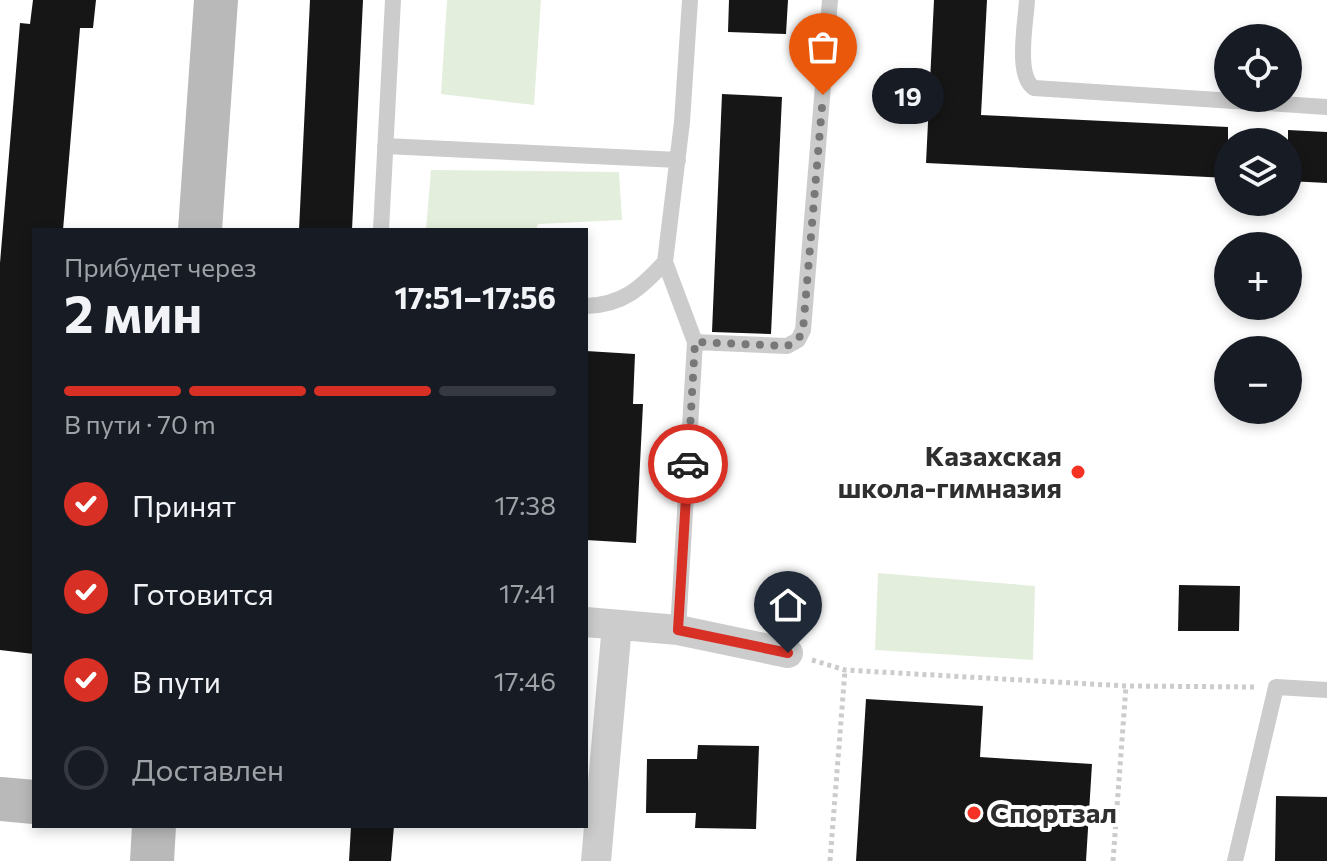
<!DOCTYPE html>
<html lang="ru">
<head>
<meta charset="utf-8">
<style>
  body { margin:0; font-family:Commissioner,sans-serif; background:#242831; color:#f1f3f6; height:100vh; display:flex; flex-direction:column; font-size:30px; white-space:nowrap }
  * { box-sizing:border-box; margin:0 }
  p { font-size:26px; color:#9ea1a6 }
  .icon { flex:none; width:44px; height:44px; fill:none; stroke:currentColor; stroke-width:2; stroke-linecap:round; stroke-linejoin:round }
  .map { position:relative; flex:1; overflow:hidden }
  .details { position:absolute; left:32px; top:228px; width:556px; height:600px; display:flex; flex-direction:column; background:#171b24; border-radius:0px; box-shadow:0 4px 12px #0003 }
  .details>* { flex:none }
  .controls { position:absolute; left:1214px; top:24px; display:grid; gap:16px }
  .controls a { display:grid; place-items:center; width:88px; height:88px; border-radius:50%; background:#171b24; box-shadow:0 4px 12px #0003; font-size:40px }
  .pin { position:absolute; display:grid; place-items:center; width:68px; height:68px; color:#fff; margin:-82px -34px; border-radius:50% 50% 50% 0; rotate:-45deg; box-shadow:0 0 8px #0007 }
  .pin .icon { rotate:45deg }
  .courier { position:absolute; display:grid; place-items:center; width:80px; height:80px; margin:-40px; border:6px solid #d93025; border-radius:50%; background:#fff; color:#222; box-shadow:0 2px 10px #0007 }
  .bubble { position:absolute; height:56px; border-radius:28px; background:#171b24; box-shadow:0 4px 12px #0003; font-size:26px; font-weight:700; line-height:56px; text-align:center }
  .head em { font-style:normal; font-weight:700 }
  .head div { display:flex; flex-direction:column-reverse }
  .head { display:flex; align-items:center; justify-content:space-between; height:136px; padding:0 32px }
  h1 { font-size:52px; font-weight:700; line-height:60px }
  .bar { display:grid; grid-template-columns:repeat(4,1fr); gap:12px 8px; align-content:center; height:96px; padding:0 32px }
  .bar i { height:10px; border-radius:6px; background:#363941 }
  .bar .active { background:#d93025 }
  .bar p { grid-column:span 4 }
  ol { padding:0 32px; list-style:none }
  li { display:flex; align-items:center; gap:24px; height:88px }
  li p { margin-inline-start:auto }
  li .icon { padding:8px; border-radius:50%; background:#d93025; color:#fff; stroke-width:4 }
  li:last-child { color:#9ea1a6 }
  li i { width:44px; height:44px; border:4px solid #363941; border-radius:50% }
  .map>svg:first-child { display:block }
  .green { fill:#e3eedc }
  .building { fill:#161616 }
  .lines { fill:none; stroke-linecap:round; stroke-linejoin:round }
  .path { stroke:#ccc; stroke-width:5; stroke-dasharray:4 4; stroke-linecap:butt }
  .service { stroke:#ccc; stroke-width:16 }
  .minor { stroke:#ccc; stroke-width:30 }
  .secondary { stroke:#b9b9b9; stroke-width:44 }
  .done { stroke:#787878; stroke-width:8; stroke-dasharray:0 14.4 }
  .route { stroke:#d93025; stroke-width:10 }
  .poi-dot { fill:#f53223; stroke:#fff; stroke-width:3 }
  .labels { text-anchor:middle; stroke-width:8; stroke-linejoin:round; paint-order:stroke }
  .poi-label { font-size:28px; font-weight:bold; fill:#2f2f2f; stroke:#fff; text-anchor:end }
</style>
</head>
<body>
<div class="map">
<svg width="1327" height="861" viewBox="0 0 1327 861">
  <rect width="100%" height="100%" fill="#fff"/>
  <path class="green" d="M 447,0 L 541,0 L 534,105 L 441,94 Z
    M 431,170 L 619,172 L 622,220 L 538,224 L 536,230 L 426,230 Z
    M 878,573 L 1035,586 L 1033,660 L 875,650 Z"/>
  <path class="building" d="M 33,0 L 96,0 L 93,28 L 80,28 L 63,230 L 34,230 L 34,654 L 0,650 L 0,263 L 20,23 L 30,24 Z
    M 310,0 L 363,0 L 352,230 L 299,230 Z
    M 729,0 L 788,0 L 786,34 L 728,32 Z
    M 934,0 L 987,0 L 981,115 L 1228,127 L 1228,178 L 926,163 Z
    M 722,94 L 782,97 L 771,334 L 712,332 Z
    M 1288,130 L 1327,132 L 1327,183 L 1288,181 Z
    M 586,351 L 635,354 L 633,404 L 643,404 L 636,543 L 586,540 Z
    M 1179,585 L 1240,586 L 1239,631 L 1178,631 Z
    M 866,699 L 983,706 L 980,757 L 1092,764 L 1086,861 L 856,861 Z
    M 698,745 L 759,746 L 756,829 L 695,828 L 696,813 L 646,813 L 647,759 L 697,759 Z
    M 1276,796 L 1327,797 L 1327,861 L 1275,861 Z
    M 351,826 L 394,826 L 391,861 L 349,861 Z"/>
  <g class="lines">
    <path class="path" d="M 812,660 L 845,670 L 1126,686 L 1256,687
      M 830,861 L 845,670
      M 1113,861 L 1126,686"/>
    <path class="service" d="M 1027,0 C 1026,21 1015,76 1034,88 L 1327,107
      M 385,146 L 678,160
      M 381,230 L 393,0
      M 586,306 C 623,305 641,288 665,262
      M 695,342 L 787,346 L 798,340 L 803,330 L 830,0
      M 678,630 L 695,342 L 665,262 L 682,122 L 690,0
      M 1235,861 L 1276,687 L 1327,690"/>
    <path class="minor" d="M 586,622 L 678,630 L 788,653
      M 596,861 L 617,625"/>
    <path class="secondary" d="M 200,230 L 216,0
      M 0,799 L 34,802
      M 152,861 L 154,826"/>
  </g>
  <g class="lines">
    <path class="done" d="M 688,464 L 695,342 L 787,346 L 798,340 L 803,330 L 823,95"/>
    <path class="route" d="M 688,464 L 678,630 L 788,653"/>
  </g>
  <g class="poi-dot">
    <circle cx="1078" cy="472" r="8"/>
    <circle cx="974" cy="813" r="8"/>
  </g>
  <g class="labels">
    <g class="poi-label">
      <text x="1062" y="466">Казахская<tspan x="1062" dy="32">школа-гимназия</tspan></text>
      <text x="990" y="823" text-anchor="start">Спортзал</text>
    </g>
  </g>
</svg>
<div class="controls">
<a><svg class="icon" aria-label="locate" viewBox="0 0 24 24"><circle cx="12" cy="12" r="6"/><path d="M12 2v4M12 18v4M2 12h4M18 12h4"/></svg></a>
<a><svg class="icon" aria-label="layers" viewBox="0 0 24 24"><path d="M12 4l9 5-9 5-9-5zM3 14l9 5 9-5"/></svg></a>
<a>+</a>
<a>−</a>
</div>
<div class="pin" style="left:823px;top:95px;background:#ea580c"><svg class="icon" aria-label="bag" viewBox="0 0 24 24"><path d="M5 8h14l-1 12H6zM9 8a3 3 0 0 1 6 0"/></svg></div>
<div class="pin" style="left:788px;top:653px;background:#1f2937"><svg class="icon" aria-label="home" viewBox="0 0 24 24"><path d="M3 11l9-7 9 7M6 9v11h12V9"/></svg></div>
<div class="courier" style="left:688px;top:464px"><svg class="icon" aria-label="car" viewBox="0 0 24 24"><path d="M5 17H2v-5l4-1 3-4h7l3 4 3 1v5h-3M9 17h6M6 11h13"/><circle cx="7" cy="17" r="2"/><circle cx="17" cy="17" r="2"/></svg></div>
<div class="bubble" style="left:872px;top:68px;width:72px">19</div>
<section class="details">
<div class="head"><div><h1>2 мин</h1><p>Прибудет через</p></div><em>17:51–17:56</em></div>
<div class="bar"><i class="active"></i><i class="active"></i><i class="active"></i><i></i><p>В пути · 70 m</p></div>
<ol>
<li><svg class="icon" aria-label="check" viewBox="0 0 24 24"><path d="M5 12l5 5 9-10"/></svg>Принят<p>17:38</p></li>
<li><svg class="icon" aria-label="check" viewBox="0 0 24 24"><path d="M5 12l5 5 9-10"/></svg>Готовится<p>17:41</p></li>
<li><svg class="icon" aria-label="check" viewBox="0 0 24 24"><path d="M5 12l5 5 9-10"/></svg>В пути<p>17:46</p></li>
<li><i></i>Доставлен</li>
</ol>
</section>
</div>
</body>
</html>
